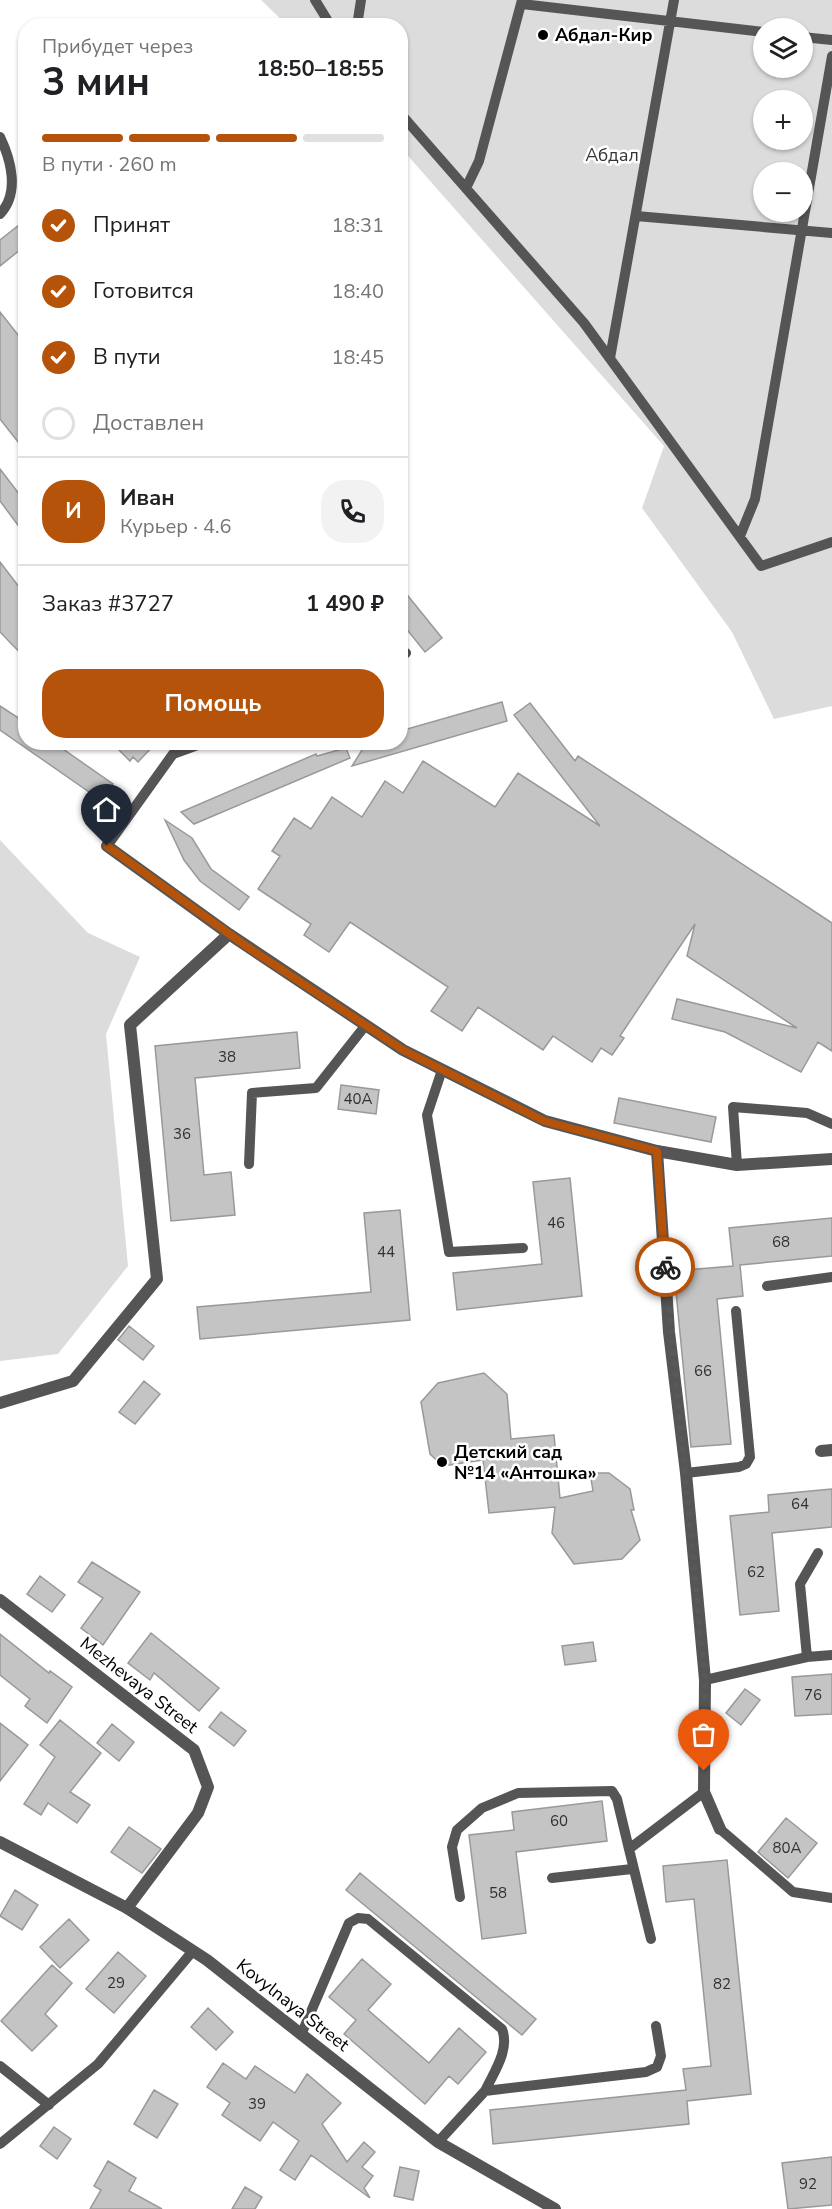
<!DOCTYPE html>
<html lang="ru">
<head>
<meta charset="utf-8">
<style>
  body { margin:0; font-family:"Nunito Sans",sans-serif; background:#f2f2f2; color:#202124; height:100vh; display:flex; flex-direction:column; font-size:22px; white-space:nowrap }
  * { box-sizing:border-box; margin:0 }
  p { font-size:20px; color:#757577 }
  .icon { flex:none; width:33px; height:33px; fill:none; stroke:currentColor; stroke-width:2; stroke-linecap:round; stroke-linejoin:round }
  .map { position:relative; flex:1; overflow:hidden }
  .details { position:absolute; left:18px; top:18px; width:390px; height:732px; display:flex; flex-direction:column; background:#fff; border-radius:24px; box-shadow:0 2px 4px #0004 }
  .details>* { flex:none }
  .buttons { position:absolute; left:753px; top:18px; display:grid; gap:12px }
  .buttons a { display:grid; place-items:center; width:60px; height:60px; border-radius:50%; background:#fff; box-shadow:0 2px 4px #0004; font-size:30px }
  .pin { position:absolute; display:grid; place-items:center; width:51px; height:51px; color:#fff; margin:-62px -26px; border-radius:50% 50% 50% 0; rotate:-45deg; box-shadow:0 0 6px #0007 }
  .pin .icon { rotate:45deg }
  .courier { position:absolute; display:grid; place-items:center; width:60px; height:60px; margin:-30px; border:4px solid #b45309; border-radius:50%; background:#fff; color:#222; box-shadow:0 2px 8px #0007 }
  .overview em { font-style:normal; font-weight:700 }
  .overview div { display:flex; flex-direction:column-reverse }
  .overview { display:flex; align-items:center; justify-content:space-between; height:102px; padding:0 24px }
  h1 { font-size:39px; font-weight:700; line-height:45px }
  .bar { display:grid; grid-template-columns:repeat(4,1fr); gap:9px 6px; align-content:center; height:72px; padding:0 24px }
  .bar i { height:8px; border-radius:4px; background:#e0e0e0 }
  .bar .on { background:#b45309 }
  .bar p { grid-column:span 4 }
  .line { display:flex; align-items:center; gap:15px; padding:0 24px; border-top:2px solid #e0e0e0 }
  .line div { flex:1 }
  .round { display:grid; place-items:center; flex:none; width:63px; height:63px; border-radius:24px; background:#f2f2f2 }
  ol { padding:0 24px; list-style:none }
  li { display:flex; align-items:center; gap:18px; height:66px }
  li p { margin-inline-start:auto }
  li .icon { padding:6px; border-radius:50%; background:#b45309; color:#fff; stroke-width:4 }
  li:last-child { color:#757577 }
  li i { width:33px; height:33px; border:3px solid #e0e0e0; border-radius:50% }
  .action { display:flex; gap:12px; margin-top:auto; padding:12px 24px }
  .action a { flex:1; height:69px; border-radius:24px; background:#b45309; color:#fff; font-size:24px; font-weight:700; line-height:69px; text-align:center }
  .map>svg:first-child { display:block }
  .green { fill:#dcdcdc; fill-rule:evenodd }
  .building { fill:#c4c4c4; stroke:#999; stroke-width:1.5 }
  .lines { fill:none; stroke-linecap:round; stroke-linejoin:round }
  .service { stroke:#555; stroke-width:10 }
  .minor { stroke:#555; stroke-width:12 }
  .tertiary { stroke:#555; stroke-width:12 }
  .done { stroke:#595959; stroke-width:6; stroke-dasharray:0 10.8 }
  .route { stroke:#b45309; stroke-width:8 }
  .poi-dot { fill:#000; stroke:#fff; stroke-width:2 }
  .labels { text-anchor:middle; stroke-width:5; stroke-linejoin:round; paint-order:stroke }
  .number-label { font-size:15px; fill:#313131 }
  .poi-label { font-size:18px; font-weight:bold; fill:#000; stroke:#fff; text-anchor:start }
  .park-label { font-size:18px; fill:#333; stroke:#fff }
  .street-label { font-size:18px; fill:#000; stroke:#fff }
</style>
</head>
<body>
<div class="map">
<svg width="832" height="2209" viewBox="0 0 832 2209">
  <rect width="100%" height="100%" fill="#fff"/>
  <path class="green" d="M 261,0 L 832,0 L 832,706 L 774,719 L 732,632 L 642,508 L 664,446 L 401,148 L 400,26 L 287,25 ZM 764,28 L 802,28 L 802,68 L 764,68 ZM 764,100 L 802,100 L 802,140 L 764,140 ZM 764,172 L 802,172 L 802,212 L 764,212 Z
    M 0,840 L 88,933 L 140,957 L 106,1034 L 128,1266 L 58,1354 L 0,1361 Z"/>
  <path class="building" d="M 19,225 L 26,233 L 26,245 L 0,266 L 0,240 Z
    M 0,312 L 26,345 L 26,452 L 0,419 Z
    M 0,469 L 26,503 L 26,536 L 0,501 Z
    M 0,562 L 26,596 L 26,659 L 0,632 Z
    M 400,586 L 442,638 L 425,652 L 400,621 Z
    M 502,702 L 507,721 L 352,766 L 367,742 L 400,742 L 400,731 Z
    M 530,703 L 575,761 L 578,756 L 832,923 L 832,1051 L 818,1042 L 801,1072 L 725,1032 L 672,1019 L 677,999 L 797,1028 L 687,956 L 695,924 L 620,1036 L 624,1038 L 612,1055 L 601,1048 L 592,1062 L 553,1036 L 543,1050 L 478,1007 L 462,1031 L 431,1011 L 448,987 L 350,922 L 329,952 L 304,935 L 311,924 L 258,889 L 280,856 L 272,851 L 294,818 L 311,829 L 332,797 L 362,817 L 385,781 L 403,793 L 423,761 L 495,807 L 518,773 L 600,826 L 514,715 Z
    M 0,706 L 26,723 L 26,742 L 53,742 L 113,784 L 102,801 L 0,730 Z
    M 111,742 L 157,742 L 138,762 L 133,757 L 130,761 Z
    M 346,748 L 350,758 L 194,824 L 181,812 L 316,754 L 317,756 Z
    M 165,820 L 192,838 L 211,869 L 249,897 L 239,910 L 200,881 L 184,860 Z
    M 297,1032 L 300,1068 L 195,1078 L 204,1175 L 231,1172 L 235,1215 L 171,1221 L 155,1046 Z
    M 341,1085 L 379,1090 L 376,1114 L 338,1109 Z
    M 619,1098 L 716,1117 L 711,1142 L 614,1123 Z
    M 570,1178 L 582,1296 L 457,1310 L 453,1273 L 542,1264 L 533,1182 Z
    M 400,1210 L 410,1320 L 200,1339 L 197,1307 L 371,1292 L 364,1213 Z
    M 832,1218 L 832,1256 L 740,1265 L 743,1296 L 717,1299 L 731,1444 L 691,1447 L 674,1271 L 733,1266 L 729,1228 Z
    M 129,1326 L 154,1346 L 143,1360 L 118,1340 Z
    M 484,1373 L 507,1394 L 511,1439 L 554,1435 L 560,1498 L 593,1491 L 590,1473 L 609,1473 L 630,1489 L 634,1510 L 631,1510 L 640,1540 L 622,1559 L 574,1564 L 552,1533 L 555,1507 L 489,1513 L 483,1460 L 443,1466 L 430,1454 L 421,1402 L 438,1383 Z
    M 144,1381 L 160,1394 L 135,1424 L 119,1412 Z
    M 832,1489 L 832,1527 L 772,1533 L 779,1611 L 740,1615 L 730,1516 L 769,1512 L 768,1495 Z
    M 92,1562 L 140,1592 L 103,1645 L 81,1628 L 103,1598 L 78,1582 Z
    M 40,1576 L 65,1595 L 52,1612 L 27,1594 Z
    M 151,1633 L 219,1688 L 199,1711 L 154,1673 L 150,1680 L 128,1663 Z
    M 0,1634 L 49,1673 L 50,1671 L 72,1687 L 47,1723 L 25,1706 L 30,1699 L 0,1675 Z
    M 593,1642 L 596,1661 L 565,1665 L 562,1646 Z
    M 832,1674 L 832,1714 L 795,1716 L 792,1677 Z
    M 745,1689 L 760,1700 L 741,1725 L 726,1713 Z
    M 221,1712 L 246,1731 L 234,1746 L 209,1727 Z
    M 60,1720 L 101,1753 L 70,1792 L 90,1805 L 77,1823 L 48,1803 L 41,1815 L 24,1804 L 55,1757 L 40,1745 Z
    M 0,1723 L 28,1745 L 0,1781 Z
    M 112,1724 L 134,1742 L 119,1761 L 97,1743 Z
    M 602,1801 L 607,1841 L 516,1852 L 526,1933 L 482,1939 L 469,1835 L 514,1830 L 512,1812 Z
    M 786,1818 L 817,1843 L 788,1878 L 758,1852 Z
    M 129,1827 L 161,1849 L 142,1873 L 111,1852 Z
    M 727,1860 L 751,2094 L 687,2101 L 689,2124 L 493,2144 L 490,2110 L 686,2090 L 683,2069 L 711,2066 L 694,1899 L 666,1902 L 663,1866 Z
    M 360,1873 L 536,2019 L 522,2035 L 346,1890 Z
    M 15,1890 L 38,1905 L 22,1930 L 0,1916 Z
    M 69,1919 L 89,1940 L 60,1968 L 40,1947 Z
    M 118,1952 L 146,1976 L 114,2013 L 86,1989 Z
    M 362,1959 L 391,1984 L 368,2010 L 429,2063 L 459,2028 L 486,2052 L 458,2084 L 449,2076 L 425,2104 L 344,2034 L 356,2020 L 329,1997 Z
    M 52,1965 L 72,1983 L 45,2014 L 57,2026 L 32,2051 L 1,2021 Z
    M 208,2008 L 233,2032 L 216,2050 L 191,2027 Z
    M 223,2063 L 246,2079 L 255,2066 L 295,2093 L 307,2074 L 341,2103 L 322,2124 L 347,2162 L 364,2142 L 375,2152 L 362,2167 L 373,2176 L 364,2188 L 370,2198 L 311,2155 L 295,2180 L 280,2170 L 299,2141 L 273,2122 L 260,2141 L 222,2115 L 230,2103 L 207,2087 Z
    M 154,2090 L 178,2104 L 157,2138 L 134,2124 Z
    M 54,2127 L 71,2139 L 57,2159 L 40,2146 Z
    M 832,2157 L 832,2205 L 788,2209 L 782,2163 Z
    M 108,2161 L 136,2178 L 129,2191 L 162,2209 L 90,2209 L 101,2190 L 94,2186 Z
    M 400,2167 L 419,2171 L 413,2200 L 394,2196 Z
    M 245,2187 L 262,2197 L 255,2209 L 232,2209 Z"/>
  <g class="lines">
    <path class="service" d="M 315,0 L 331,26
      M 522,4 L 764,32
      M 357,26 L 361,0
      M 802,37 L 832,40
      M 400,113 L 584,323 L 761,566 L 832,542
      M 0,137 C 11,160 20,193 0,214
      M 466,188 L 479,161 L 522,0
      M 636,216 L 832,233
      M 610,358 L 674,0
      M 740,536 L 755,499 L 832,56
      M 400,657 L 406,653
      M 107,846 L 173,754 L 206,742
      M 442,1070 L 427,1115 L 449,1252 L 523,1248
      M 249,1164 L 252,1093 L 316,1088 L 365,1026
      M 737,1165 L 733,1107 L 807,1113 L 832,1124
      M 767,1286 L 832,1277
      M 686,1473 L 739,1467 L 746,1464 L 750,1457 L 736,1311
      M 807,1657 L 800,1584 L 818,1553
      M 705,1680 L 807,1657 L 832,1655
      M 720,1829 L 793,1892 L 832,1898
      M 552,1878 L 632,1869
      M 460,1897 L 452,1847 L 457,1830 L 482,1808 L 518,1793 L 612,1791 L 617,1799 L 629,1849
      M 651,1939 L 629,1849 L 704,1792
      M 301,2035 L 349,1923 L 358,1918 L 368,1919 L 502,2029 C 510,2050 494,2072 485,2091
      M 0,2066 L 49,2105
      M 438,2142 L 485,2091 L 646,2072 L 657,2067 L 661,2056 L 656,2026
      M 0,2144 L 98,2064 L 192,1952"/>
    <path class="minor" d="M 107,846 L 229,934 L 403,1050 L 545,1121 L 657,1151 L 737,1165 L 832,1159
      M 657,1151 L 669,1332 L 686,1473 L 705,1680 L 704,1792 L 720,1829
      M 0,1403 L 73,1381 L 157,1279 L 130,1025 L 229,934
      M 821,1451 L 832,1450
      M 0,1600 L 194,1750 L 208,1787 L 198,1813 L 127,1908"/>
    <path class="tertiary" d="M 0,1842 L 127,1908 L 207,1960 L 438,2142 L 555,2209"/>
  </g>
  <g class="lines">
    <path class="done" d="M 665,1267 L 705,1680 L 704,1771"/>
    <path class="route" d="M 107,846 L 246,946 L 403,1050 L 544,1121 L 657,1151 L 665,1267"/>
  </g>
  <g class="poi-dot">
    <circle cx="543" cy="35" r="6"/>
    <circle cx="442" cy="1462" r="6"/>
  </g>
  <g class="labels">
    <g class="number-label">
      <text x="227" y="1062">38</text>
      <text x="358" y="1104">40А</text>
      <text x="182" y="1139">36</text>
      <text x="556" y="1228">46</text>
      <text x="781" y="1247">68</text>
      <text x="386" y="1257">44</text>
      <text x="703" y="1376">66</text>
      <text x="800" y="1509">64</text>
      <text x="756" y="1577">62</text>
      <text x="813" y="1700">76</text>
      <text x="559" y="1826">60</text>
      <text x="787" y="1853">80А</text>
      <text x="498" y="1898">58</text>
      <text x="116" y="1988">29</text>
      <text x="722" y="1989">82</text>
      <text x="257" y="2109">39</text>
      <text x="808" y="2189">92</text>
    </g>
    <g class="poi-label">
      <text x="555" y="41">Абдал-Кир</text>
      <text x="454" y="1458">Детский сад<tspan x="454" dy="21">№14 «Антошка»</tspan></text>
    </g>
    <g class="park-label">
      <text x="612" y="161">Абдал</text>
    </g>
    <g class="street-label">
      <text transform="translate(139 1685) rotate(38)" y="6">Mezhevaya Street</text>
      <text transform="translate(293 2005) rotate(38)" y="6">Kovylnaya Street</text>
    </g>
  </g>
</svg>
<div class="buttons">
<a><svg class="icon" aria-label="layers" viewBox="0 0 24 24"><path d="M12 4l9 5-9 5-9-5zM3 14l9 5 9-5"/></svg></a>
<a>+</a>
<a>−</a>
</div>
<div class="pin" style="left:704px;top:1771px;background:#ea580c"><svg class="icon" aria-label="bag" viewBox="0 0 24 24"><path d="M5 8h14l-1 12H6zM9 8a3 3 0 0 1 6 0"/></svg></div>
<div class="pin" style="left:107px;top:846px;background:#1f2937"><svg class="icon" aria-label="home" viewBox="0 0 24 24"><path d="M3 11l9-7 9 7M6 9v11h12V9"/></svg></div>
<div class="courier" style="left:665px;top:1267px"><svg class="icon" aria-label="bike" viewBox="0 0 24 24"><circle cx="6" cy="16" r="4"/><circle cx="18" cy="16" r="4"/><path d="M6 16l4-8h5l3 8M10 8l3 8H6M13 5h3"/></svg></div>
<section class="details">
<div class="overview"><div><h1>3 мин</h1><p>Прибудет через</p></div><em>18:50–18:55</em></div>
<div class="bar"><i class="on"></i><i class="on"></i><i class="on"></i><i></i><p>В пути · 260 m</p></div>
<ol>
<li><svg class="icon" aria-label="check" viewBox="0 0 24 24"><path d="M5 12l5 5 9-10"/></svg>Принят<p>18:31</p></li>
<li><svg class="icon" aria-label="check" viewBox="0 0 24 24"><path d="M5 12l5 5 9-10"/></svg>Готовится<p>18:40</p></li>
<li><svg class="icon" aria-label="check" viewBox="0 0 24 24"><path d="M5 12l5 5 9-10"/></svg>В пути<p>18:45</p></li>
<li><i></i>Доставлен</li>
</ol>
<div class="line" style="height:108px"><b class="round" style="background:#b45309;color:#fff">И</b><div><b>Иван</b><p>Курьер · 4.6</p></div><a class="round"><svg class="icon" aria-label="phone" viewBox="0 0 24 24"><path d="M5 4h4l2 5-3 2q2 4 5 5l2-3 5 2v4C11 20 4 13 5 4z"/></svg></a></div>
<div class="line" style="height:78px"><div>Заказ #3727</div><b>1 490 ₽</b></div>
<div class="action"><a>Помощь</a></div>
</section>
</div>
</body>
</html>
